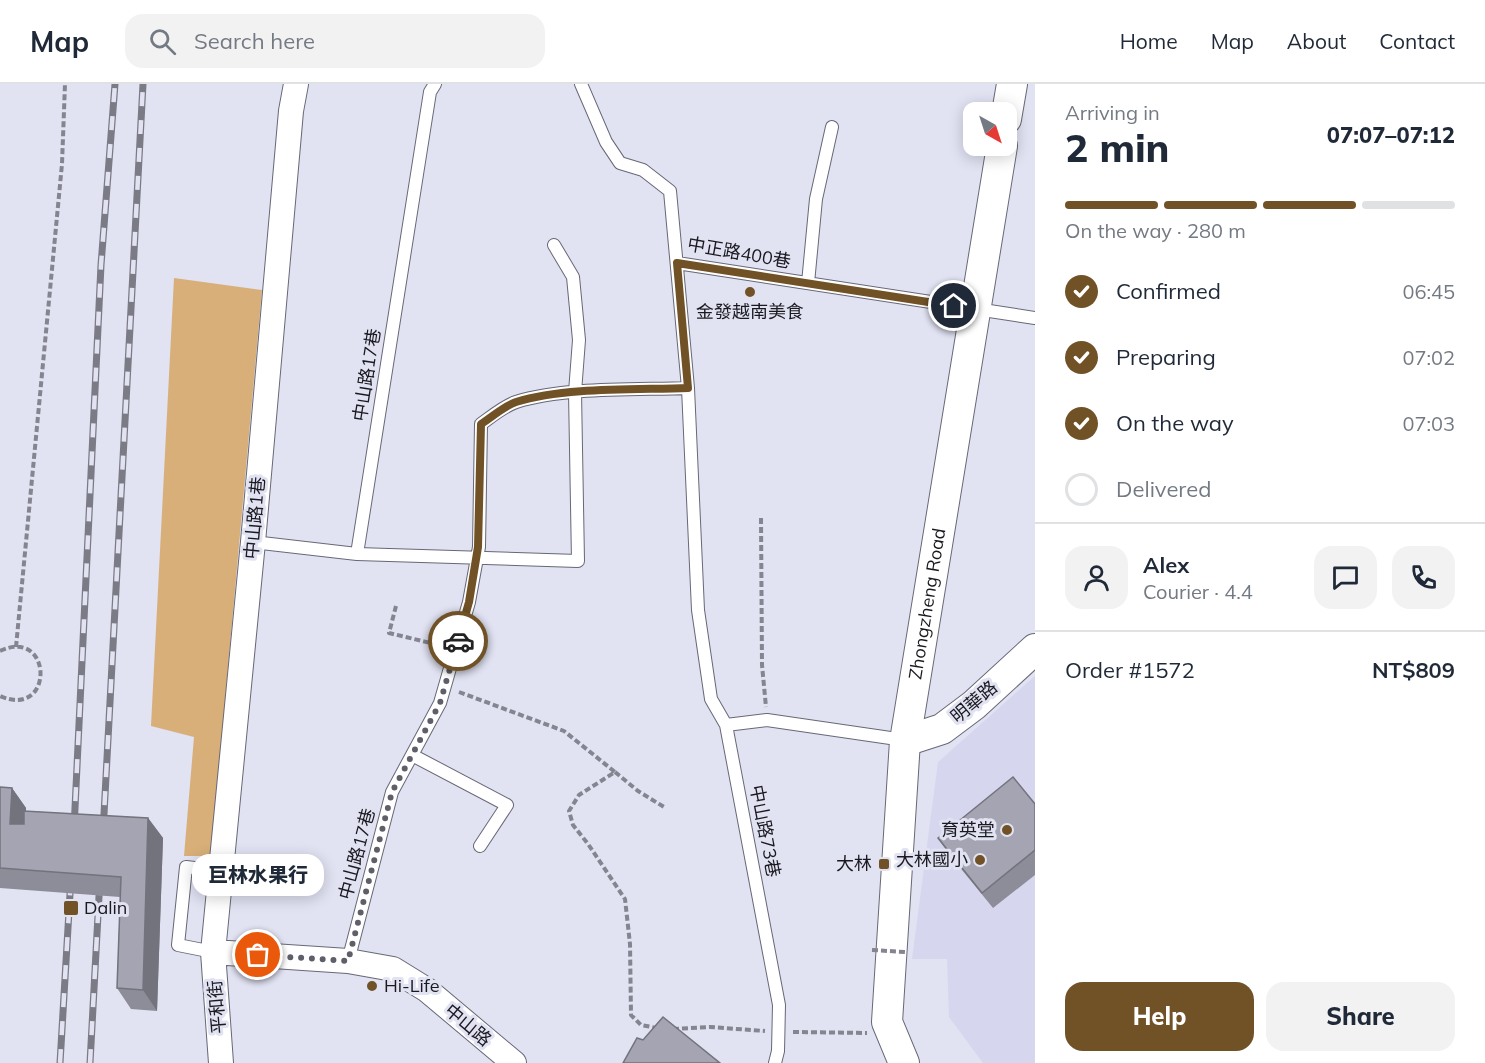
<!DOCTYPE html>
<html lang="en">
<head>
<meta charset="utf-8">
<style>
  body { margin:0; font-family:Mulish,"Noto Sans TC",sans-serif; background:#f2f2f3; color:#1f2937; height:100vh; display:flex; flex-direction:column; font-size:22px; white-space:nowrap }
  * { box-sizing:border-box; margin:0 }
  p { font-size:20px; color:#747a83 }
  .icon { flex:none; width:33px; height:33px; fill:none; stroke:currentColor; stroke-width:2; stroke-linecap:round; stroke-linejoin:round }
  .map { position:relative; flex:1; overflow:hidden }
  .drawer { display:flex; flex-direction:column; background:#fff; width:450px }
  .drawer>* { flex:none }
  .needle { width:39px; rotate:141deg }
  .fabs { position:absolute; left:963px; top:18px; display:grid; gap:12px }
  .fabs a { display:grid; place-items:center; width:54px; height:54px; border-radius:12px; background:#fff; box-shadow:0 3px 15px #0003; font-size:30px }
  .pin { position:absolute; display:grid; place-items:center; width:51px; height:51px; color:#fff; margin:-26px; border:3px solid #fff; border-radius:50%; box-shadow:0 2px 6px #0007 }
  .courier { position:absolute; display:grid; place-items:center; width:60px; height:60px; margin:-30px; border:4px solid #715227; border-radius:50%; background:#fff; color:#222; box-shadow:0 2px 8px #0007 }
  .bubble { position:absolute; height:42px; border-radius:18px; background:#fff; box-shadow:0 3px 15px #0003; font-size:20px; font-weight:800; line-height:42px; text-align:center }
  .headline em { font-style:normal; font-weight:800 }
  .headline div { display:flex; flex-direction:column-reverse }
  .headline { display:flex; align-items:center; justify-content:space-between; height:102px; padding:0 30px }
  h1 { font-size:39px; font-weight:800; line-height:45px }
  .bar { display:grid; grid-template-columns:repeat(4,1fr); gap:9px 6px; align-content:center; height:72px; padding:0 30px }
  .bar i { height:8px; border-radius:4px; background:#e0e1e3 }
  .bar .current { background:#715227 }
  .bar p { grid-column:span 4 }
  .line { display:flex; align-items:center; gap:15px; padding:0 30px; border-top:2px solid #e0e1e3 }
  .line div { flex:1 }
  .round { display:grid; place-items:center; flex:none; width:63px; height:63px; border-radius:18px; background:#f2f2f3 }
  ol { padding:0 30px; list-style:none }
  li { display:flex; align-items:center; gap:18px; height:66px }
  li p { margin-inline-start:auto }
  li .icon { padding:6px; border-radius:50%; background:#715227; color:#fff; stroke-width:4 }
  li:last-child { color:#747a83 }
  li i { width:33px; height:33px; border:3px solid #e0e1e3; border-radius:50% }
  .primary-button { display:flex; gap:12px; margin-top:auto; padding:12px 30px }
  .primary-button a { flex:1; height:69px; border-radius:18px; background:#715227; color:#fff; font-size:24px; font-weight:800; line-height:69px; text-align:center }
  .primary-button a+a { background:#f2f2f3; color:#1f2937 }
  header { display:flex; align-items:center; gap:36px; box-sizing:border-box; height:84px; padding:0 30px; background:#fff; border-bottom:2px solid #e0e1e3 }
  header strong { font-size:28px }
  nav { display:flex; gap:33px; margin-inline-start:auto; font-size:21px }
  .search { width:420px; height:54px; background:#f2f2f3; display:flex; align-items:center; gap:15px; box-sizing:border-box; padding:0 21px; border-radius:18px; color:#747a83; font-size:22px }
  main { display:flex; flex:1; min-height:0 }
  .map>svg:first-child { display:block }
  .built { fill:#d6d6ee }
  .green { fill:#d8af78 }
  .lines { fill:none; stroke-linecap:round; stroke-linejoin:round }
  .service-casing { stroke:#676876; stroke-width:14 }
  .minor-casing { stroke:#676876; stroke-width:26 }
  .tertiary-casing { stroke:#676876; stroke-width:32 }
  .path { stroke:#848590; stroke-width:4; stroke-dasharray:6 3; stroke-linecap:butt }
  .service { stroke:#fff; stroke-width:12 }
  .minor { stroke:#fff; stroke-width:24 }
  .tertiary { stroke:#fff; stroke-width:30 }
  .rail-casing { stroke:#7b7b86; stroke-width:7 }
  .rail { stroke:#e1e2f2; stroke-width:4.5; stroke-dasharray:14; stroke-linecap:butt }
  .path-bridge { stroke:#848590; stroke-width:4; stroke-dasharray:6 3; stroke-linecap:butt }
  .wall { fill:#8d8d9a }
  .shaded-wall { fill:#73737d }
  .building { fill:#a4a4b3; stroke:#73737d; stroke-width:1.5 }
  .done { stroke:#5f5f69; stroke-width:6; stroke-dasharray:0 10.8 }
  .route { stroke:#715227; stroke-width:8 }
  .poi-dot { fill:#715227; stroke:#e1e2f2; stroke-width:2 }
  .labels { text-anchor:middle; stroke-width:6; stroke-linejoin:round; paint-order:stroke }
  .street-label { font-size:18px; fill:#19191f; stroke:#e1e2f2 }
  .poi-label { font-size:18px; fill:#19191f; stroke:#e1e2f2; text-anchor:end }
</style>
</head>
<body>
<header>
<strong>Map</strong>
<div class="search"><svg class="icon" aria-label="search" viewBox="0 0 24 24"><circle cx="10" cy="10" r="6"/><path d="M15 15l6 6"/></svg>Search here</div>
<nav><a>Home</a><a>Map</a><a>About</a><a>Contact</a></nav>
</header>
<main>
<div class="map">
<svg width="1035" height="979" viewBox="0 0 1035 979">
  <rect width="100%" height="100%" fill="#e1e2f2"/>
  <path class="built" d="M 1035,592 L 1035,979 L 983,979 L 949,933 L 947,875 L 912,875 L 938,678 Z"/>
  <path class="green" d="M 174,194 L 262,206 L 211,772 L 184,772 L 194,653 L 151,642 Z"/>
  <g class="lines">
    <defs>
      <path id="service" d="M 435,0 L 430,8 L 357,470 L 578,477 L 575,308 L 579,256 L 573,193 L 554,161
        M 581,0 L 606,58 L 620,79 L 643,86 L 670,107 L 688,304 L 698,526 L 711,615 L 726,641 L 779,921 L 778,967 L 775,979
        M 677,179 L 1035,234
        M 808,199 L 816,115 L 832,43
        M 253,458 L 357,470
        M 726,641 L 767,636 L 904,656
        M 412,671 L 507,721 L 480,762
        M 213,868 L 178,861 L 186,783 L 220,787
        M 348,877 L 392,708 L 440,619 L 469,518 L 479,463 L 481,340 C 491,333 504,322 516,318 C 564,303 637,306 688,304"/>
      <path id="minor" d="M 213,868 L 348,877 L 393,885 L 427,906 L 514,979
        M 221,979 L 213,868 L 253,458 L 291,27 L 296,0"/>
      <g id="tertiary">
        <path d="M 1006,35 L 1012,0"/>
        <path d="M 905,657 L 942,645 L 974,621 L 1035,565"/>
        <path id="s1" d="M 904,979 L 887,938 L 905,657 L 1002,62"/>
      </g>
    </defs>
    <use href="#service" class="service-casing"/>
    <use href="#minor" class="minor-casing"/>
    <use href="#tertiary" class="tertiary-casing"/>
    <path class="path" d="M 761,434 L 762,581 L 766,623
      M 396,522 L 389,549 L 443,562
      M 16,563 L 62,80 L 65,0
      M 0,567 C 53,542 55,636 0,612
      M 459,608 L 564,647 L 615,688 L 579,711 L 569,727 L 573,741 L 588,760 L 625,815 L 630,860 L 631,931 L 641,941 L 657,944
      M 615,688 L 638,707 L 664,723
      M 673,945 L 710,943 L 765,947
      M 793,948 L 867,949"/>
    <use href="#service" class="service"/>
    <use href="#minor" class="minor"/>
    <use href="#tertiary" class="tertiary"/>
    <defs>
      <path id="rail" d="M 74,745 L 101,181 L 115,0
        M 103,749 L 143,0
        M 60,979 L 71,793
        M 90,979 L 100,794"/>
    </defs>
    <use href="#rail" class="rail-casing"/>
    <use href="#rail" class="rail"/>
    <path class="path-bridge" d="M 872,866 L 905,868"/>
  </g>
  <path class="wall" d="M 0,703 L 12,704 L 26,724 L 26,727 L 148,734 L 163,754 L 157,927 L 131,925 L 117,904 L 120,813 L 0,804 Z
    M 1035,720 L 1035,791 L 993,824 L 949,770 L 938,754 Z"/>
  <path class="shaded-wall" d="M 12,704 L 26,724 L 24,760 L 10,740 Z
    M 148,734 L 163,754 L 157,927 L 143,906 Z"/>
  <path class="building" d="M 1013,693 L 1035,720 L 1035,766 L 982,809 L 938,754 Z
    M 0,703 L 12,704 L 10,740 L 24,740 L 24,727 L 148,734 L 143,906 L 117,904 L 121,793 L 0,784 Z
    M 663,933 L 720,979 L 623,979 L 637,954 L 643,956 Z"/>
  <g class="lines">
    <path class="done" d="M 258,871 L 348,877 L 392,708 L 440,619 L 458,557"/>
    <path class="route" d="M 458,557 L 469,518 L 478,463 L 481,340 C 492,333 504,322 516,318 C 565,303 636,306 688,304 L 677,179 L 954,222"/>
  </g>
  <g class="poi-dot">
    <circle cx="750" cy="208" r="6"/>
    <circle cx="1007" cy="746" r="6"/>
    <circle cx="980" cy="776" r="6"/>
    <rect x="878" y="774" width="12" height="12" rx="3"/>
    <rect x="63" y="816" width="16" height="16" rx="3"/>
    <circle cx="372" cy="902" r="6"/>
  </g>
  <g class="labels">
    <g class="street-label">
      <text transform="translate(739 169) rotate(10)" y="6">中正路400巷</text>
      <text transform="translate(367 291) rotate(-81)" y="6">中山路17巷</text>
      <text transform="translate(255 434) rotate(-85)" y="6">中山路1巷</text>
      <text dy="6" stroke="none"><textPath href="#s1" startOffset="465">Zhongzheng Road</textPath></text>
      <text transform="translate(974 618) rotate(-40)" y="6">明華路</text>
      <text transform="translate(765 747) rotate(79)" y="6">中山路73巷</text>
      <text transform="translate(357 770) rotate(-75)" y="6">中山路17巷</text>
      <text transform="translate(217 923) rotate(-95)" y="6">平和街</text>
      <text transform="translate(468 941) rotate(40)" y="6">中山路</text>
    </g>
    <g class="poi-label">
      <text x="750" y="234" text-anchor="middle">金發越南美食</text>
      <text x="995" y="752">育英堂</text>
      <text x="968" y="782">大林國小</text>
      <text x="872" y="786">大林</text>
      <text x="84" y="830" text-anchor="start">Dalin</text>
      <text x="384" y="908" text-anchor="start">Hi-Life</text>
    </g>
  </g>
</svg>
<div class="fabs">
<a><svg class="needle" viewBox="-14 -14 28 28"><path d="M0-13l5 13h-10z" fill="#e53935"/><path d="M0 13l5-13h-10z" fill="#747a83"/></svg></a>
</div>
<div class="pin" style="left:258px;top:871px;background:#ea580c"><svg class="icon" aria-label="bag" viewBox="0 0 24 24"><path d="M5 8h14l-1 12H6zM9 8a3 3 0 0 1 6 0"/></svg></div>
<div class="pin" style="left:954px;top:222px;background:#1f2937"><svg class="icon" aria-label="home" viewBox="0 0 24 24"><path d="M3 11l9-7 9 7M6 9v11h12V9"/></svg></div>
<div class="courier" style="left:458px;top:557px"><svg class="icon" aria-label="car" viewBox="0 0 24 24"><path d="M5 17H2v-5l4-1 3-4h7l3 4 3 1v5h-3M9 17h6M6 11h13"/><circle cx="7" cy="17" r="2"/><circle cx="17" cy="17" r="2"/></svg></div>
<div class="bubble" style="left:192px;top:770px;width:132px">巨林水果行</div>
</div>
<section class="drawer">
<div class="headline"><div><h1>2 min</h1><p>Arriving in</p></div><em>07:07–07:12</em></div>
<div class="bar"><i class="current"></i><i class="current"></i><i class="current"></i><i></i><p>On the way · 280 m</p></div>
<ol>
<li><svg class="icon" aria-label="check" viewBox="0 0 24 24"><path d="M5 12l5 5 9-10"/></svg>Confirmed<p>06:45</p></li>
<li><svg class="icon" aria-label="check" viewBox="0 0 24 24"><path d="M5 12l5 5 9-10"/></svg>Preparing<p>07:02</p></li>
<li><svg class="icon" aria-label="check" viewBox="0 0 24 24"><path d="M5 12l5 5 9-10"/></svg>On the way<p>07:03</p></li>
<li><i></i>Delivered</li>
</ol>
<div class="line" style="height:108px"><a class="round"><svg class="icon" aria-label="person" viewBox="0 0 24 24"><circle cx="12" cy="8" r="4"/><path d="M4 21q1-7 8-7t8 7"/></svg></a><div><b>Alex</b><p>Courier · 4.4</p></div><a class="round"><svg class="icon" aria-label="chat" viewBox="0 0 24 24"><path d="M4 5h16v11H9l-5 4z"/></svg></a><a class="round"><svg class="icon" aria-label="phone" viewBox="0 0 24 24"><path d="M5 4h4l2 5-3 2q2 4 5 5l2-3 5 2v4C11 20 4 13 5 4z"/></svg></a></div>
<div class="line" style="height:78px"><div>Order #1572</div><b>NT$809</b></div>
<div class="primary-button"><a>Help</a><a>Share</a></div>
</section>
</main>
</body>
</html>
